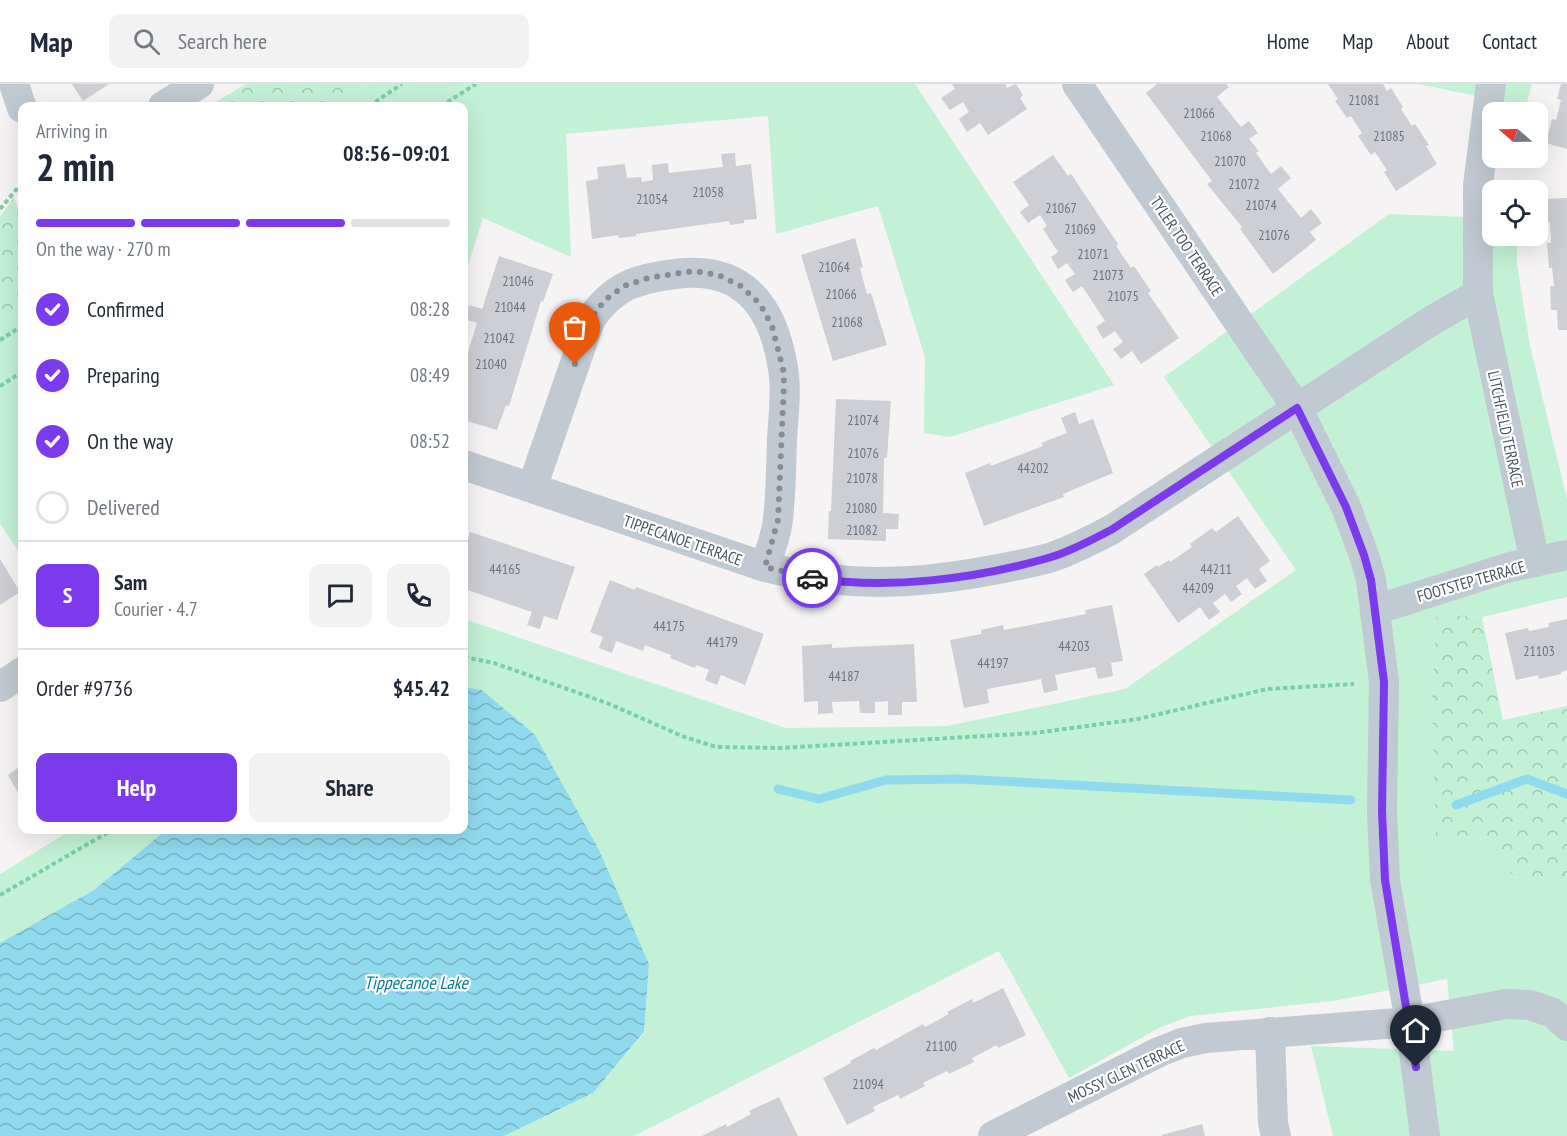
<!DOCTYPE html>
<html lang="en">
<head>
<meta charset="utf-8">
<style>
  body { margin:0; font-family:"PT Sans Narrow",sans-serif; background:#f2f2f3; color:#1f2937; height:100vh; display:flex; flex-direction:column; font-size:22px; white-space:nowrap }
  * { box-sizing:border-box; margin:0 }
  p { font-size:20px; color:#747a83 }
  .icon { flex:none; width:33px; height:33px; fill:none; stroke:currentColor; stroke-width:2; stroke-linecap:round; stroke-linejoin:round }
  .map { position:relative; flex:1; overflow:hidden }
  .sheet { position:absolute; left:18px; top:18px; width:450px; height:732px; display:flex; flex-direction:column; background:#fff; border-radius:12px; box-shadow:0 6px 24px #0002 }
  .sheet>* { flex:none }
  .needle { width:39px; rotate:290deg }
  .controls { position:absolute; left:1482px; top:18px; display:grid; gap:12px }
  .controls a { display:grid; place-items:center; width:66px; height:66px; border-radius:12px; background:#fff; box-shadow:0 6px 24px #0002; font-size:30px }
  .pin { position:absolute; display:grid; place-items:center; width:51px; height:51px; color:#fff; margin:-62px -26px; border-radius:50% 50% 50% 0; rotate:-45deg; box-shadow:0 0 6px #0007 }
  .pin .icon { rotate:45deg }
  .courier { position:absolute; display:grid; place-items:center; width:60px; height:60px; margin:-30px; border:4px solid #7c3aed; border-radius:50%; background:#fff; color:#222; box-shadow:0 2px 8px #0007 }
  .overview em { font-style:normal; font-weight:600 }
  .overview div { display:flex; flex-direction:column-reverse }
  .overview { display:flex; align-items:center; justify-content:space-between; height:102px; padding:0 18px }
  h1 { font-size:39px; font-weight:600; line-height:45px }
  .bar { display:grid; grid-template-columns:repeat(4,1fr); gap:9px 6px; align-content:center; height:72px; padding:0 18px }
  .bar i { height:8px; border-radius:4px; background:#e0e1e3 }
  .bar .on { background:#7c3aed }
  .bar p { grid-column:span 4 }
  .line { display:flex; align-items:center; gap:15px; padding:0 18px; border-top:2px solid #e0e1e3 }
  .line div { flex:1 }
  .round { display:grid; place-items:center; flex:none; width:63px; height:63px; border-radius:12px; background:#f2f2f3 }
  ol { padding:0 18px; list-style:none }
  li { display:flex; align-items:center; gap:18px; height:66px }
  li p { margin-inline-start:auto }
  li .icon { padding:6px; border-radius:50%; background:#7c3aed; color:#fff; stroke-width:4 }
  li:last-child { color:#747a83 }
  li i { width:33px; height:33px; border:3px solid #e0e1e3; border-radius:50% }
  .action { display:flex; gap:12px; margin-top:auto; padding:12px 18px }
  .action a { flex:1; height:69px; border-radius:12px; background:#7c3aed; color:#fff; font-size:24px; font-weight:600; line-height:69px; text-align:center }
  .action a+a { background:#f2f2f3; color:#1f2937 }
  header { display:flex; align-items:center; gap:36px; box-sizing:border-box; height:84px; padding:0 30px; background:#fff; border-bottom:2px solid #e0e1e3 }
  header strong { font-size:28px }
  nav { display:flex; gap:33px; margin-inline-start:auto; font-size:21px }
  .search { width:420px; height:54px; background:#f2f2f3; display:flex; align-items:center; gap:15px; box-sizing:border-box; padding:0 21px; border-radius:12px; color:#747a83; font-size:22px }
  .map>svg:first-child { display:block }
  .grass { fill:#c3f1d5 }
  .forest { fill:url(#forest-crowns) }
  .water { fill:url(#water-waves) }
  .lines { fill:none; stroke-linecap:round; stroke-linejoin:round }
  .stream { stroke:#90daee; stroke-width:9 }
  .building { fill:#cdcfd5 }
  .path { stroke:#7ad0a6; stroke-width:4; stroke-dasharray:4.5 3; stroke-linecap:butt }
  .minor { stroke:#c1cad2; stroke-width:30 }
  .done { stroke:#868d94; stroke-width:6; stroke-dasharray:0 10.8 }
  .route { stroke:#7c3aed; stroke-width:8 }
  .labels { text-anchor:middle; stroke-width:4.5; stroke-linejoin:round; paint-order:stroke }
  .number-label { font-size:14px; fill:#6b747e }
  .street-label { font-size:16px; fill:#4a5661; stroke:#fff }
  .water-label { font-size:18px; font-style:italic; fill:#0c7c9b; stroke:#fff }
</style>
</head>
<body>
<header>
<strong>Map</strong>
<div class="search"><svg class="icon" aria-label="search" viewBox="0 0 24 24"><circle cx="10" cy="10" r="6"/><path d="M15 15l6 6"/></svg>Search here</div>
<nav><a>Home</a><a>Map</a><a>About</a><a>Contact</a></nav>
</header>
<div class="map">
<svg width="1567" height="1052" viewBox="0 0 1567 1052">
  <defs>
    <pattern id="forest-crowns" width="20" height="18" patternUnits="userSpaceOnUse" patternTransform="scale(1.5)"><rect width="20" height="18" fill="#c3f1d5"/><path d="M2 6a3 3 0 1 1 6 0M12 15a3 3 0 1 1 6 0" fill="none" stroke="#a0c6b0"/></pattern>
    <pattern id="water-waves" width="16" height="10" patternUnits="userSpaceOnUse" patternTransform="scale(1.5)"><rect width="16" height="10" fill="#90daee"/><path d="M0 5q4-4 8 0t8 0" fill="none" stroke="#78b4c4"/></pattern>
  </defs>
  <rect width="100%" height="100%" fill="#f5f3f3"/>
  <path class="grass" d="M 367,0 L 915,0 L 1114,301 L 950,353 L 924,349 L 925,273 L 878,122 L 776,150 L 768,32 L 566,50 L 571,173 L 483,134 L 464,194 L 464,22 L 332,22 Z
    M 1418,0 L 1532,0 L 1526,22 Z
    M 1389,130 L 1492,134 L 1492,152 L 1517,152 L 1517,180 L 1530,262 L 1567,415 L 1567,513 L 1482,533 L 1437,530 L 1436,754 L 1480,753 L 1514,793 L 1539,798 L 1567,795 L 1567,1052 L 1333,1052 L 1311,962 L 1454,967 L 1447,895 L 1333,917 L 1190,932 L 1159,944 L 1069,994 L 999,867 L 634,1052 L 504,1052 L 593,1009 L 644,949 L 649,880 L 482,606 L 464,603 L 464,535 L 786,644 L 947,642 L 1125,605 L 1296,486 L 1164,293 Z
    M 22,222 L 22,473 L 0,439 L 0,236 Z
    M 71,746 L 166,746 L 94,806 L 0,859 L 0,790 Z"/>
  <path class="forest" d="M 246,0 L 367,0 L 332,22 L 209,22 Z
    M 14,113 L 22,136 L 22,222 L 0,236 L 0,133 Z
    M 1437,530 L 1482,533 L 1503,636 L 1567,622 L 1567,795 L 1539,798 L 1514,793 L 1480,753 L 1436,755 L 1432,620 Z"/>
  <path class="water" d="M 464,603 L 482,606 L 535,651 L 598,764 L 649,880 L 644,948 L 593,1009 L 504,1052 L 0,1052 L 0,859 L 94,806 L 166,746 L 464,746 Z"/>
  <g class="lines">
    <path class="stream" d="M 778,705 L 819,715 L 886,696 L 960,695 L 1351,716
      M 1456,721 L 1527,695 L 1567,710"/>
  </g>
  <path class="building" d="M 72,0 L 109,0 L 83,17 Z
    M 952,0 L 1005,0 L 1007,4 L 1016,0 L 1023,11 L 1020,14 L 1027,25 L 988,51 L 980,39 L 967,48 L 959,35 L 969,28 L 963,18 L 950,26 L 941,14 L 955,5 Z
    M 1157,0 L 1226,0 L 1229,3 L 1217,13 L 1241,43 L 1249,37 L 1258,49 L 1249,55 L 1259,67 L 1256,69 L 1271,90 L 1281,82 L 1291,94 L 1278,105 L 1301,134 L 1311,125 L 1322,139 L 1310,148 L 1316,156 L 1273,190 L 1240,145 L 1242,143 L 1207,100 L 1212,97 L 1146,9 Z
    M 1328,0 L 1383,0 L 1387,7 L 1391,4 L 1403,23 L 1401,25 L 1412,42 L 1415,40 L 1429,61 L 1426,62 L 1437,80 L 1396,107 L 1384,88 L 1387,86 L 1375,68 L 1371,71 L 1358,52 L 1362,49 L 1351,32 L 1347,34 L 1335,17 L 1338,15 Z
    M 1561,0 L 1567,0 L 1567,65 L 1546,59 L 1552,35 L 1556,36 L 1561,16 L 1557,15 Z
    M 735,69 L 736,82 L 751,80 L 757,135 L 744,136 L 744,139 L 730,141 L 729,137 L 636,150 L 636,152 L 619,154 L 618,151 L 592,155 L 586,97 L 598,95 L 597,83 L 625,80 L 627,94 L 641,93 L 642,98 L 653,96 L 652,81 L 668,79 L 669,89 L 723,83 L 721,70 Z
    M 1053,71 L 1068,92 L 1071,90 L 1118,160 L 1116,162 L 1131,184 L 1134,182 L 1151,207 L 1148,209 L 1179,254 L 1141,280 L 1132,267 L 1121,275 L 1113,265 L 1123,258 L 1115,247 L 1103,255 L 1096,243 L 1105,237 L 1082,202 L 1073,208 L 1065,196 L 1075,190 L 1067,179 L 1058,185 L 1051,173 L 1058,168 L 1043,145 L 1047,142 L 1040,131 L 1028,139 L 1020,128 L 1029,121 L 1013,98 Z
    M 1567,114 L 1567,246 L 1558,246 L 1557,226 L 1551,226 L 1550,202 L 1554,202 L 1552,184 L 1549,184 L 1547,159 L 1551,159 L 1550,138 L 1545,139 L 1544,115 Z
    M 855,154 L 863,183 L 860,184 L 867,210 L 871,209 L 887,261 L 833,277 L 801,171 Z
    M 499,172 L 553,190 L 543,218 L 541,217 L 509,322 L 506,321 L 497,346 L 464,336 L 464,281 L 477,239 L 464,235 L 469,221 L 482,225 Z
    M 836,315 L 891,317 L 887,374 L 884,374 L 883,429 L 899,430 L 898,445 L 886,445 L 886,457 L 828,455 L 829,427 L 831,427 Z
    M 1075,328 L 1079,340 L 1093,335 L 1113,389 L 1063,410 L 1064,413 L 984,442 L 965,389 L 990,379 L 991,382 L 1043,362 L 1041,359 L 1067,349 L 1061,334 Z
    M 1238,432 L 1270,477 L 1259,485 L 1267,497 L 1255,505 L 1247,494 L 1236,502 L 1242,510 L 1231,518 L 1225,510 L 1213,519 L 1220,528 L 1209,536 L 1200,523 L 1178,539 L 1144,490 L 1157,481 L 1158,483 L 1169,476 L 1170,478 L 1192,463 L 1190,460 L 1212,444 L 1216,448 Z
    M 470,448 L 575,483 L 557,536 L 544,532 L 540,545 L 527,541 L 532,528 L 464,505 L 464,468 Z
    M 0,475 L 20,508 L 0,521 Z
    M 610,496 L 635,506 L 636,503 L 764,550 L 745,601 L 721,591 L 717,601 L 705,596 L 709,586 L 696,581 L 695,584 L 670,574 L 671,571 L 645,561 L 643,567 L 616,557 L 612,569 L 599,564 L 603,553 L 590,548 Z
    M 1112,521 L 1123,577 L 1111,579 L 1113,592 L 1098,595 L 1095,583 L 1055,591 L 1058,606 L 1044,609 L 1041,595 L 987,605 L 989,619 L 964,624 L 950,556 L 981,550 L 981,546 L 1003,541 L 1004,546 L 1086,530 L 1085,526 Z
    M 1567,535 L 1567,586 L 1561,588 L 1561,590 L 1539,595 L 1538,591 L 1516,596 L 1505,549 L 1528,544 L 1529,547 L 1549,543 L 1548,539 Z
    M 832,560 L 832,564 L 914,560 L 917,618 L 902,618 L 902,631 L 888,631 L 888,617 L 875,618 L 875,629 L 860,629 L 859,617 L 832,618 L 833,629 L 818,630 L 818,617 L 804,618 L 802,562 Z
    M 22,681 L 22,716 L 8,691 Z
    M 1003,904 L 1026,951 L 998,964 L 997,961 L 972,974 L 974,978 L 949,990 L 947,987 L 923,999 L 925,1002 L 900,1015 L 898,1011 L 873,1023 L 875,1027 L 847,1041 L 823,994 L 851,979 L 850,977 L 874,964 L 876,966 L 923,940 L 925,943 L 949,930 L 947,928 L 972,915 L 973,919 Z
    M 779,1013 L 798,1052 L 702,1052 L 726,1040 L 727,1043 L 751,1030 L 749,1027 Z
    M 1202,1040 L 1205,1052 L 1162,1052 L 1162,1051 Z"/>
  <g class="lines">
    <path class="path" d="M 369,22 L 402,0
      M 441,22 L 476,0
      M 0,125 L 22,99
      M 0,256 L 22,242
      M 0,302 L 22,288
      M 464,573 L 494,579 L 607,619 L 682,652 L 716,663 L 781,664 L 1035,649 L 1138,635 L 1267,605 L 1354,600
      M 0,811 L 112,746"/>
    <path class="minor" d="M 14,0 L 22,24
      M 1077,0 L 1297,324 L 1346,423 L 1364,471 L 1371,496 L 1384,598 L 1382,727 L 1385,796 L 1410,938 L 1425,1052
      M 1491,0 L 1478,101 L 1478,210 L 1535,478
      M 163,22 L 199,0
      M 464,381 L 765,483 C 842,502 904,502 982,488 C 1004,484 1027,480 1049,474 C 1071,467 1091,456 1111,446 L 1431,237 L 1478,210
      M 532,404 L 590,236 C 613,202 636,195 675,190 C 743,181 773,222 783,284 C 787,307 783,334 782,357 C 781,383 781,409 778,435 C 777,451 769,468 765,483
      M 1375,526 L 1510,483 L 1567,471
      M 0,603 L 22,588
      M 1270,948 L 1273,1039 L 1276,1052
      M 993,1052 L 1159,968 L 1182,959 L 1206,954 L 1410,938 L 1506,920 L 1530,921 L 1553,929 L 1567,942"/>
  </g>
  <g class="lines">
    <path class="done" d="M 575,280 L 590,236 L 605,216 L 624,202 L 648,194 L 694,187 L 718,191 L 741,202 L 760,220 L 772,242 L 783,285 L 784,299 L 778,436 L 765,483 L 812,494"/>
    <path class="route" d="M 812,494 C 888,506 975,495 1048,474 C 1070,468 1091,456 1111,446 L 1297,324 L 1346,423 L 1364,471 L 1371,496 L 1384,598 L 1382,727 L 1385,796 L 1416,983"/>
  </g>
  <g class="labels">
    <g class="number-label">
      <text x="1364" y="21">21081</text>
      <text x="1199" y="34">21066</text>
      <text x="1216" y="57">21068</text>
      <text x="1389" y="57">21085</text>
      <text x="1230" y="82">21070</text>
      <text x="1244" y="105">21072</text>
      <text x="708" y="113">21058</text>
      <text x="652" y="120">21054</text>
      <text x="1261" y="126">21074</text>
      <text x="1061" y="129">21067</text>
      <text x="1080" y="150">21069</text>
      <text x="1274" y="156">21076</text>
      <text x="1093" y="175">21071</text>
      <text x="834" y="188">21064</text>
      <text x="1108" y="196">21073</text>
      <text x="518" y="202">21046</text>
      <text x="841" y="215">21066</text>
      <text x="1123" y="217">21075</text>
      <text x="510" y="228">21044</text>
      <text x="847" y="243">21068</text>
      <text x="499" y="259">21042</text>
      <text x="491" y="285">21040</text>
      <text x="863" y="341">21074</text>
      <text x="863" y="374">21076</text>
      <text x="1033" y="389">44202</text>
      <text x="862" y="399">21078</text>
      <text x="861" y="429">21080</text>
      <text x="862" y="451">21082</text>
      <text x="505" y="490">44165</text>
      <text x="1216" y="490">44211</text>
      <text x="1198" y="509">44209</text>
      <text x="669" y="547">44175</text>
      <text x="722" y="563">44179</text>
      <text x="1074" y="567">44203</text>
      <text x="1539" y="572">21103</text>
      <text x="993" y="584">44197</text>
      <text x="844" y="597">44187</text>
      <text x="941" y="967">21100</text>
      <text x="868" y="1005">21094</text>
    </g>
    <g class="street-label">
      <text transform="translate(1187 162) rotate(56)" y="6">TYLER TOO TERRACE</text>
      <text transform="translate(1506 345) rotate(78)" y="6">LITCHFIELD TERRACE</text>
      <text transform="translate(683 456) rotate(19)" y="6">TIPPECANOE TERRACE</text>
      <text transform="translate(1471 497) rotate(-16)" y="6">FOOTSTEP TERRACE</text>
      <text transform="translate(1126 987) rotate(-25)" y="6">MOSSY GLEN TERRACE</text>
    </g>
    <g class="water-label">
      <text x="416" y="905">Tippecanoe Lake</text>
    </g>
  </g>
</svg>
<div class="controls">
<a><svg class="needle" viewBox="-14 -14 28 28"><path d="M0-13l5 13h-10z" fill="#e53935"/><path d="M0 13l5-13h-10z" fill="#747a83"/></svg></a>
<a><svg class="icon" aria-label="locate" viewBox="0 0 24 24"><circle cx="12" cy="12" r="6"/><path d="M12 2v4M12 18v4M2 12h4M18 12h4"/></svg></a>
</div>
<div class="pin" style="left:575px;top:280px;background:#ea580c"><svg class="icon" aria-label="bag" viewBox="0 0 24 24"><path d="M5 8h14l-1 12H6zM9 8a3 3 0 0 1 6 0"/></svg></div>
<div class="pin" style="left:1416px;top:983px;background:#1f2937"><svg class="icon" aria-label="home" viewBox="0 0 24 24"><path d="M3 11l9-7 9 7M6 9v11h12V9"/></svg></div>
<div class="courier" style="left:812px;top:494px"><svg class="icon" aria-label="car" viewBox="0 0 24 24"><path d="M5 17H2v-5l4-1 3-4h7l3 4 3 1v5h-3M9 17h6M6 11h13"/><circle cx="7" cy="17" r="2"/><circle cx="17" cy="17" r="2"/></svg></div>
<section class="sheet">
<div class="overview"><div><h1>2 min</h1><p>Arriving in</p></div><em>08:56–09:01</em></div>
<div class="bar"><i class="on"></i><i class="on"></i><i class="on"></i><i></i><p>On the way · 270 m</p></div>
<ol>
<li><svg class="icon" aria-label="check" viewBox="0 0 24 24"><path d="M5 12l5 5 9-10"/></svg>Confirmed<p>08:28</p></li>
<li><svg class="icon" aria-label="check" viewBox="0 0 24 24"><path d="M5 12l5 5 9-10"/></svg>Preparing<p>08:49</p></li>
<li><svg class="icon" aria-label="check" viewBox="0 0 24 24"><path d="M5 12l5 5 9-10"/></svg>On the way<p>08:52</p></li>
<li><i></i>Delivered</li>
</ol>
<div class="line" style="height:108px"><b class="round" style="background:#7c3aed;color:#fff">S</b><div><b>Sam</b><p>Courier · 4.7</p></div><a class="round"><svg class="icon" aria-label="chat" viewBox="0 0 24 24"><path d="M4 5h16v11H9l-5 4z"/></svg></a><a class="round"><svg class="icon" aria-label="phone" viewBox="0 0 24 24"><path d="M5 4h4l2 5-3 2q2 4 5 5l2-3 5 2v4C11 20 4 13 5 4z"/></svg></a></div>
<div class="line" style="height:78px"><div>Order #9736</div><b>$45.42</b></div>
<div class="action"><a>Help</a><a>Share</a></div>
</section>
</div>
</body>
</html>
